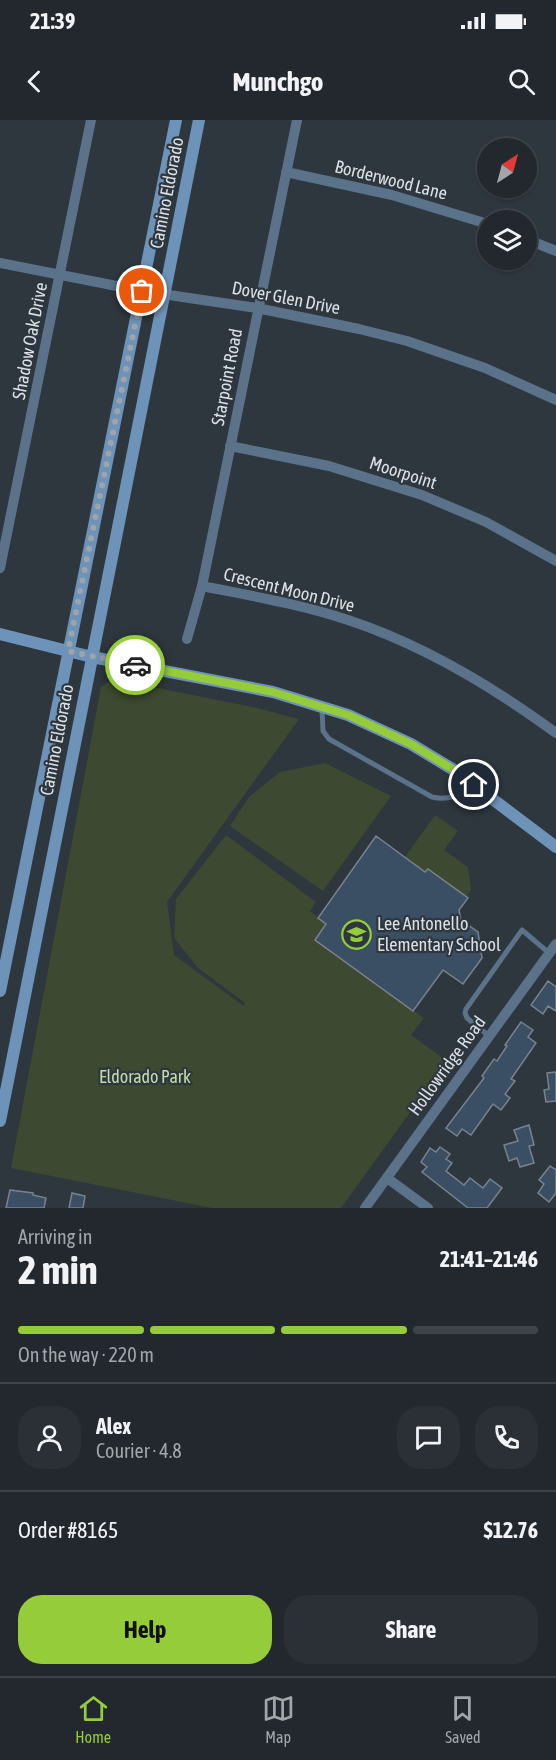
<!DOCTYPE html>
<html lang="en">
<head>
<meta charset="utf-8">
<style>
  body { margin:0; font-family:"Asap Condensed",sans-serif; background:#2a3036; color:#f1f3f6; height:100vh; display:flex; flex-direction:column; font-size:22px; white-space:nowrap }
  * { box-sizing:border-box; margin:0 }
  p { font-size:20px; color:#a2a6aa }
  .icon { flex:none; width:33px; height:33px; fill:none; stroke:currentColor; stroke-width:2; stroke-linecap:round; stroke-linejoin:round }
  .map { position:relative; height:1088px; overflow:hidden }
  .details { display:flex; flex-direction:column; background:#22282e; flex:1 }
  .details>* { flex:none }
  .needle { width:39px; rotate:36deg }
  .controls { position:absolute; left:477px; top:18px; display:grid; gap:12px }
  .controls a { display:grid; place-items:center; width:60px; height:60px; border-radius:50%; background:#22282e; box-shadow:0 2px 4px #0004,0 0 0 2px #3f444a; font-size:30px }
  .pin { position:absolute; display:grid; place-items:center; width:51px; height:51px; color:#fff; margin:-26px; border:3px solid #fff; border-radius:50%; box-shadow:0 2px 6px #0007 }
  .courier { position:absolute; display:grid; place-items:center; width:60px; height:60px; margin:-30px; border:4px solid #95cc3a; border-radius:50%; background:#fff; color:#222; box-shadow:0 2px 8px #0007 }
  .head em { font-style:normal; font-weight:700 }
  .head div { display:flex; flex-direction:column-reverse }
  .head { display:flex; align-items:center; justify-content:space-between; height:102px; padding:0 18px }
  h1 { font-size:39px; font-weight:700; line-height:45px }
  .bar { display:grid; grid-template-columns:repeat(4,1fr); gap:9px 6px; align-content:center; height:72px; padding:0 18px }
  .bar i { height:8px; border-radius:4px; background:#3f444a }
  .bar .current { background:#95cc3a }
  .bar p { grid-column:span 4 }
  .line { display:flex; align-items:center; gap:15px; padding:0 18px; border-top:2px solid #3f444a }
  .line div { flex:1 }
  .round { display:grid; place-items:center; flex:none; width:63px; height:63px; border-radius:24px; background:#2a3036 }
  .cta { display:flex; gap:12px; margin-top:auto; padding:12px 18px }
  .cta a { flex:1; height:69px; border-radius:24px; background:#95cc3a; color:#111; font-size:24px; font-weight:700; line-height:69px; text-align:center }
  .cta a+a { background:#2a3036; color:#f1f3f6 }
  .status { display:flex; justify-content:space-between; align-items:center; height:42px; padding:0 30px; background:#22282e; direction:ltr }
  .status svg { height:16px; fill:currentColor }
  header { display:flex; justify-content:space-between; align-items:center; height:78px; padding:0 18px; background:#22282e; font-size:27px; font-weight:700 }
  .menu { display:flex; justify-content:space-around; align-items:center; height:84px; border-top:2px solid #3f444a; background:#22282e; font-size:16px; color:#a2a6aa }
  .menu a { display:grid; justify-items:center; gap:3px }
  .menu .current { color:#95cc3a }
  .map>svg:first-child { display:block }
  .green { fill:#3e4931 }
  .building { fill:#3a4f64; stroke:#7a838d; stroke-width:1.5 }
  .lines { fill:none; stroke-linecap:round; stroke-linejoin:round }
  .service { stroke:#5a728a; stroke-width:5 }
  .minor { stroke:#5a728a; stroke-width:10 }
  .secondary { stroke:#6d93b9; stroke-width:12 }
  .done { stroke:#9ea4ab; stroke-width:6; stroke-dasharray:0 10.8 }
  .route { stroke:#95cc3a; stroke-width:8 }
  .labels { text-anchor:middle; stroke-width:4.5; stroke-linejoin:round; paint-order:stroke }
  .street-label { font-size:18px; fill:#dbe0e5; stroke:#2e363e }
  .poi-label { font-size:18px; fill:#dbe0e5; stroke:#2e363e; text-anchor:start }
  .park-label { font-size:18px; fill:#c3dba7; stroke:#2e363e }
</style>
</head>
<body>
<div class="status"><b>21:39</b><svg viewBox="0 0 49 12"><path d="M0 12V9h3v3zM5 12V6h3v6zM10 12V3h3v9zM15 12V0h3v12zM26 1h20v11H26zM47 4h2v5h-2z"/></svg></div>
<header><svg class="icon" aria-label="back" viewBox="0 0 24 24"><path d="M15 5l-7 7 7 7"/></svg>Munchgo<svg class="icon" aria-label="search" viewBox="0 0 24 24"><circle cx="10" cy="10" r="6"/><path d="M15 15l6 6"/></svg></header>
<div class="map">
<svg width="556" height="1088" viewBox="0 0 556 1088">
  <rect width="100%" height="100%" fill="#2e363e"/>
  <path class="green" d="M 113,559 L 257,588 L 299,599 L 167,782 L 174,835 L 244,886 L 245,883 L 198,848 L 174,818 L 176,779 L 226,715 L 316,782 L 310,791 L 326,804 L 315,820 L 424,898 L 411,915 L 447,941 L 341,1088 L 212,1088 L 11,1048 L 101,567 Z
    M 325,643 L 391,676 L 323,771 L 230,706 L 249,677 L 280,652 Z
    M 435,695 L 458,711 L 444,730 L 468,747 L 471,770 L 466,777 L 428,749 L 425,752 L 405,737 Z"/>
  <path class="building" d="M 376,716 L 425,752 L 428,749 L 468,778 L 459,790 L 461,800 L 478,812 L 482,838 L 463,864 L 443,850 L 413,891 L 315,820 L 326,804 L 318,798 Z
    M 548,861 L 556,867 L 556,891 L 548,886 L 543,894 L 531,885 Z
    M 521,902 L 533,910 L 528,917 L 536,923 L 511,959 L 515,961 L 505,974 L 510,978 L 501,990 L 493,984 L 471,1015 L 462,1009 L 457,1016 L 446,1008 L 484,958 L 482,956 L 494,939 L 497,941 L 507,926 L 505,925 Z
    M 556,952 L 556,981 L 546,982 L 544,970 L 549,969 L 547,953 Z
    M 529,1005 L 534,1025 L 529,1026 L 534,1043 L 520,1047 L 517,1038 L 509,1041 L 504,1025 L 518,1021 L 514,1010 Z
    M 440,1027 L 450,1034 L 446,1039 L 452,1043 L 446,1051 L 464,1065 L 470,1058 L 483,1068 L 490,1059 L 502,1068 L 487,1088 L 468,1088 L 422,1052 L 427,1047 L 421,1042 L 430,1028 L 436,1032 Z
    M 550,1046 L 556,1050 L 556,1073 L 549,1082 L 538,1073 L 544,1064 L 539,1060 Z
    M 10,1070 L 33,1073 L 33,1075 L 46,1078 L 44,1088 L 6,1088 Z
    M 72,1073 L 85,1076 L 83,1088 L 69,1088 Z"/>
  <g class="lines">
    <path class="service" d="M 322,589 L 323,611 L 329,619 L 432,677 C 448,681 460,675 473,666
      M 489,916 L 467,898 L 465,893 L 466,889 L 522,810 L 549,833"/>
    <path class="minor" d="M 286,52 L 392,75 L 488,104
      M 526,119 L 556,131
      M 0,143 L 142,171 L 257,188 L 359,209 L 407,221 L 485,248 L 556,280
      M 230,326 L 329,346 L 422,375 L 486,402 L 556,441
      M 0,448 L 91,0
      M 202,466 C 251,476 301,484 348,500 C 424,525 492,566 556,613
      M 187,519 L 202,466 L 297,0
      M 387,1058 L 428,1088
      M 365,1088 L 556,824"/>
    <path class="secondary" d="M 0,514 L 92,537 L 273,572 L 348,595 L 411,624 L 454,650 L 556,727
      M 0,871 L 176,0
      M 0,1001 L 199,0"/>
  </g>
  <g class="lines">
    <path class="done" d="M 135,545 L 68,531 L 142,171"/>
    <path class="route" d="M 135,545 L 273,572 L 348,595 L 411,624 L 454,650 L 474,665"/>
  </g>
  <defs>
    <symbol id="school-ring" viewBox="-11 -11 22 22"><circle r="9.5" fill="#2e363e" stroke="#95cc3a" stroke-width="1.5"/><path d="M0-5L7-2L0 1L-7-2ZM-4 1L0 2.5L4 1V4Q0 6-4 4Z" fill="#95cc3a"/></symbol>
  </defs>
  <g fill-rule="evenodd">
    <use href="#school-ring" x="340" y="798" width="33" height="33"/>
  </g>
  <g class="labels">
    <g class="street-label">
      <text transform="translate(391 60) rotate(14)" y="6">Borderwood Lane</text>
      <text transform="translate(167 73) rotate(-79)" y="6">Camino Eldorado</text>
      <text transform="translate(286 178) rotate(11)" y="6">Dover Glen Drive</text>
      <text transform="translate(30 221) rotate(-79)" y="6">Shadow Oak Drive</text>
      <text transform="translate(227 257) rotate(-79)" y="6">Starpoint Road</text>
      <text transform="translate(403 353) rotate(18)" y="6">Moorpoint</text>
      <text transform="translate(289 470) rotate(14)" y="6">Crescent Moon Drive</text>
      <text transform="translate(57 620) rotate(-79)" y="6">Camino Eldorado</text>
      <text transform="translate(447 946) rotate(-54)" y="6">Hollowridge Road</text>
    </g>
    <g class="poi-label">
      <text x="377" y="810">Lee Antonello<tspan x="377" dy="21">Elementary School</tspan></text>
    </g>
    <g class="park-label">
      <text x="145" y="963">Eldorado Park</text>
    </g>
  </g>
</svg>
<div class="controls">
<a><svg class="needle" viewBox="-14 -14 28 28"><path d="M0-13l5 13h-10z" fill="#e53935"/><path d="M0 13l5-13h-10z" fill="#a2a6aa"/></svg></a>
<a><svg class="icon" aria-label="layers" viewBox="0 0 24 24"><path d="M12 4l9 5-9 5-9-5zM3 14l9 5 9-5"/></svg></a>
</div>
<div class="pin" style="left:142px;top:171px;background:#ea580c"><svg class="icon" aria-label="bag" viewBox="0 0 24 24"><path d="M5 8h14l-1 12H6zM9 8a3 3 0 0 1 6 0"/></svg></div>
<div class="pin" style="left:474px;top:665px;background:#1f2937"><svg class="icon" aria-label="home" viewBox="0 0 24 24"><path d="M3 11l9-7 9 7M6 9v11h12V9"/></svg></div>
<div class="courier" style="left:135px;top:545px"><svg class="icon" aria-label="car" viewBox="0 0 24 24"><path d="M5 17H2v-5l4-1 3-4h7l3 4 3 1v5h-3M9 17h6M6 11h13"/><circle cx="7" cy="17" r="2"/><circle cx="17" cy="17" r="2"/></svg></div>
</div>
<section class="details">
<div class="head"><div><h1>2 min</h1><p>Arriving in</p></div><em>21:41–21:46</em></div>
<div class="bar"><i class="current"></i><i class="current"></i><i class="current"></i><i></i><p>On the way · 220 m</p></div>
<div class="line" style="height:108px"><a class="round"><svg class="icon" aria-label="person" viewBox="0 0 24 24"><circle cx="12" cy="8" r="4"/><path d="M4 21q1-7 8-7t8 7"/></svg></a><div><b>Alex</b><p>Courier · 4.8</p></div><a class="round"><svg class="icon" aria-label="chat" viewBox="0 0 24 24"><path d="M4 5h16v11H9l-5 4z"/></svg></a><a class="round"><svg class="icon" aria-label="phone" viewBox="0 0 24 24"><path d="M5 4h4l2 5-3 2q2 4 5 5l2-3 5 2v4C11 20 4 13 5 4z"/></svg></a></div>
<div class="line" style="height:78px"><div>Order #8165</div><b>$12.76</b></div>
<div class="cta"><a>Help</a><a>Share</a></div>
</section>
<nav class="menu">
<a class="current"><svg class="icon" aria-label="home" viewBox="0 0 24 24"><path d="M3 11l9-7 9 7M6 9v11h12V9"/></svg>Home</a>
<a><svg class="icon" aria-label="map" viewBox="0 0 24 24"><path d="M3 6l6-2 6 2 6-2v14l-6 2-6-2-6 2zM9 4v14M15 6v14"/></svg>Map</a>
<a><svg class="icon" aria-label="saved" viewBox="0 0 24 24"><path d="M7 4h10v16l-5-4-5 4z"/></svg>Saved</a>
</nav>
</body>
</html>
